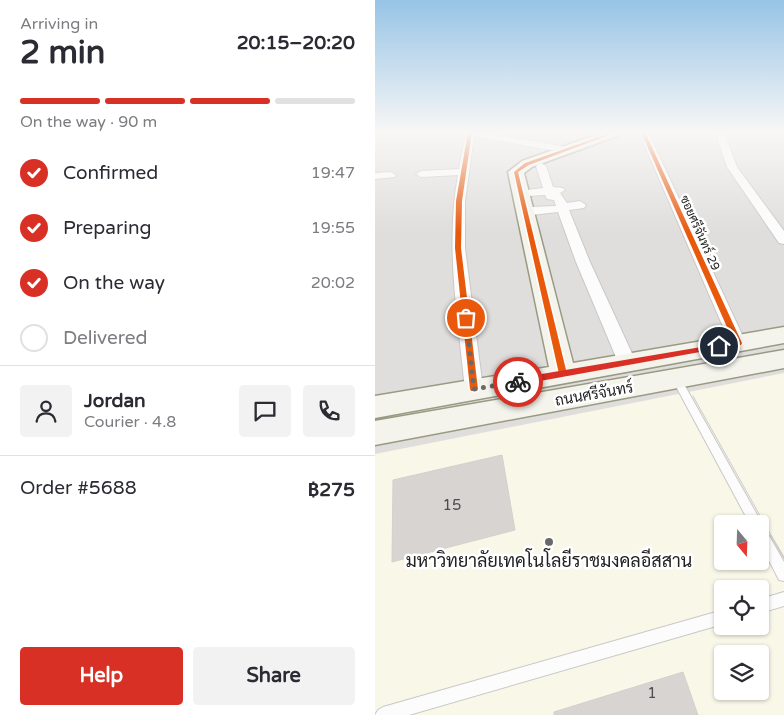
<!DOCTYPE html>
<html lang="en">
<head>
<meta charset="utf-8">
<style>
  body { margin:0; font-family:"Varela Round",Sarabun,sans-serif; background:#f2f2f3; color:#2b2b33; height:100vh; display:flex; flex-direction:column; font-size:19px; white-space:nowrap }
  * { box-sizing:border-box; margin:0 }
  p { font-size:16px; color:#7c7c81 }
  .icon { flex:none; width:28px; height:28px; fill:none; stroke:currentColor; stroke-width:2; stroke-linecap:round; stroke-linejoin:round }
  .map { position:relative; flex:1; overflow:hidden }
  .side { display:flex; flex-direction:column; background:#fff; width:375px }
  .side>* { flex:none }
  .needle { width:32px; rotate:161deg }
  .controls { position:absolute; left:339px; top:515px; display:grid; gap:10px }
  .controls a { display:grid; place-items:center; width:55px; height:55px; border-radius:5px; background:#fff; box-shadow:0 1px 4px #0004; font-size:25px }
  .pin { position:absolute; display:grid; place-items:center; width:42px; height:42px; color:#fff; margin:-21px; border:2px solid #fff; border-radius:50%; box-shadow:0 1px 5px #0007 }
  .courier { position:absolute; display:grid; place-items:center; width:50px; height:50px; margin:-25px; border:4px solid #d93025; border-radius:50%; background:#fff; color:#222; box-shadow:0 1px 6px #0007 }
  .overview em { font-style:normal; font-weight:700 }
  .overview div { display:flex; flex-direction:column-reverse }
  .overview { display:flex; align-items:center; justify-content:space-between; height:85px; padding:0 20px }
  h1 { font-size:32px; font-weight:700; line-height:38px }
  .bar { display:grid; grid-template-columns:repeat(4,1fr); gap:8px 5px; align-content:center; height:60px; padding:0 20px }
  .bar i { height:6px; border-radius:4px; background:#e1e1e2 }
  .bar .selected { background:#d93025 }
  .bar p { grid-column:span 4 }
  .line { display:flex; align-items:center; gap:12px; padding:0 20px; border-top:1px solid #e1e1e2 }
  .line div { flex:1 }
  .round { display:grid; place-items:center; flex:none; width:52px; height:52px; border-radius:5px; background:#f2f2f3 }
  ol { padding:0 20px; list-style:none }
  li { display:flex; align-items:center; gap:15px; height:55px }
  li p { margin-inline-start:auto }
  li .icon { padding:5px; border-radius:50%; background:#d93025; color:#fff; stroke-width:4 }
  li:last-child { color:#7c7c81 }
  li i { width:28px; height:28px; border:2px solid #e1e1e2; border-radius:50% }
  .cta { display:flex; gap:10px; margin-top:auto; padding:10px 20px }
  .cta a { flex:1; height:58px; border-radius:5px; background:#d93025; color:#fff; font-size:20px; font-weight:700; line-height:58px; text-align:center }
  .cta a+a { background:#f2f2f3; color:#2b2b33 }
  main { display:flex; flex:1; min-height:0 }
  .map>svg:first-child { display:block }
  .residential { fill:#dfdedc; fill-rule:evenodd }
  .education { fill:#f8f7e8; fill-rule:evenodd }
  .building { fill:#d7d4d2; stroke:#d3d0cc }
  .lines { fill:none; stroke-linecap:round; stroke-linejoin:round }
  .lane-casing { stroke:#c9c8c7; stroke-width:2 }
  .street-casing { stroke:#c9c8c7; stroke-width:2 }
  .secondary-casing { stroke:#999a82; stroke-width:3 }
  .lane { fill:#fdfcfc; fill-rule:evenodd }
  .street { fill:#fdfcfc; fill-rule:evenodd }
  .secondary { fill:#f4f4ed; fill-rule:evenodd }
  .tram-far1 { stroke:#ccc; stroke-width:1 }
  .tram { stroke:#ccc; stroke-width:2 }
  .cycleway-casing { stroke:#fff; stroke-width:3 }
  .cycleway { fill:#e8590c; fill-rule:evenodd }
  .route { fill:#d93025 }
  .done { stroke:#6a6968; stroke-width:5; stroke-dasharray:0 9 }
  .poi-dot { fill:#6a6968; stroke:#fff; stroke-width:2 }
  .labels { text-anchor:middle; stroke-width:5; stroke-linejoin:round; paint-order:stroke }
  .far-street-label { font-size:12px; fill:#222; stroke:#fff }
  .street-label { font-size:15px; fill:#222; stroke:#fff }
  .near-number-label { font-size:15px; fill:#4f4e4e }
  .near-poi-label { font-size:18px; fill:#222; stroke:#fff }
</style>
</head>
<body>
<main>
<section class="side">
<div class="overview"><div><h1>2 min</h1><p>Arriving in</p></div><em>20:15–20:20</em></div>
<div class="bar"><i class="selected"></i><i class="selected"></i><i class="selected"></i><i></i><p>On the way · 90 m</p></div>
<ol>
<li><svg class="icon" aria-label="check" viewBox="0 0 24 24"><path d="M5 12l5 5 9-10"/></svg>Confirmed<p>19:47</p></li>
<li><svg class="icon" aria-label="check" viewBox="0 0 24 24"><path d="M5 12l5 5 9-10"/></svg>Preparing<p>19:55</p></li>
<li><svg class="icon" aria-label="check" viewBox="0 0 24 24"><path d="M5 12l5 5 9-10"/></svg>On the way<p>20:02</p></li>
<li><i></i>Delivered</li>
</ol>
<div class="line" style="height:90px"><a class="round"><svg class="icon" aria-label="person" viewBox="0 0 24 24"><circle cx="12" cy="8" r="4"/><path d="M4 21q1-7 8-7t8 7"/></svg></a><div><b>Jordan</b><p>Courier · 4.8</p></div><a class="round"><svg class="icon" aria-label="chat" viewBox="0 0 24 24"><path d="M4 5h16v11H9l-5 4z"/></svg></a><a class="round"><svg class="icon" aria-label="phone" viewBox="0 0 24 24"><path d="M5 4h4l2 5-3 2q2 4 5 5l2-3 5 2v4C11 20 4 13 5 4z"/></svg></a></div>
<div class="line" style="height:65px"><div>Order #5688</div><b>฿275</b></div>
<div class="cta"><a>Help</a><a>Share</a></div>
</section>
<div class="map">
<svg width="409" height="715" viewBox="0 0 409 715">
  <rect width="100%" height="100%" fill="#f0eeeb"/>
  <path class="residential" d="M 0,132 L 409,132 L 409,715 L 0,715 ZM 348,524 L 385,524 L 385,561 L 348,561 ZM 348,589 L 385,589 L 385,626 L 348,626 ZM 348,654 L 385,654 L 385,691 L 348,691 Z"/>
  <path class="education" d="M 409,373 L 409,715 L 0,715 L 0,454 ZM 348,524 L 385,524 L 385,561 L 348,561 ZM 348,589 L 385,589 L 385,626 L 348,626 ZM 348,654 L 385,654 L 385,691 L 348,691 Z"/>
  <path class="building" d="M 127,455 L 140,530 L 17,562 L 18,480 Z
    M 308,672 L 323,715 L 179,715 L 179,712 Z"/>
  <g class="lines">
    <defs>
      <path id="lane" d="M 302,376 L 305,377 L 385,520 L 386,526 L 389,527 L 409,562 L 409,581 L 404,580 L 385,543 L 385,524 L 375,524 L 297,379 L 299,377 Z
        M 409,592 L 409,606 L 385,613 L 385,599 Z
        M 348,610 L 348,624 L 34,715 L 0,715 L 3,710 L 8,707 Z"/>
      <path id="street" d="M 91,132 L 107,132 L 191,147 L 196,150 L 191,153 L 99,136 L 90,201 L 90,248 L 108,389 L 106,394 L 99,396 L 92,394 L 90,389 C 83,318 70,246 83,175 L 46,177 L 41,174 L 46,171 L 84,169 Z
        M 264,132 L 273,132 L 371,343 L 369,347 L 363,349 L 357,347 L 355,343 Z
        M 340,132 L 349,132 L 362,167 L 409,231 L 409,244 L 404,243 L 352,167 Z
        M 166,163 L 171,166 L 178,187 L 188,188 L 190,190 L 185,193 L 192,203 L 205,201 L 211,205 L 209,208 L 194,210 L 215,262 L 261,362 L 258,366 L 252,368 L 246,366 L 243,362 L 201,262 L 183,212 L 156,215 L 150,211 L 156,207 L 181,206 L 179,200 L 172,199 L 170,195 L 152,196 L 146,193 L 152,190 L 168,188 L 161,166 Z
        M 16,172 L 21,175 L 20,177 L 0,179 L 0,173 Z"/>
      <path id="secondary" d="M 229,132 L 247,132 L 245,135 L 157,167 L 149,173 L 198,363 L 409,327 L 409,343 L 0,418 L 0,396 L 174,367 L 133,172 L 147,161 Z
        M 409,350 L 409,368 L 0,445 L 0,421 Z"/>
    </defs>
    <use href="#lane" class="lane-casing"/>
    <use href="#street" class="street-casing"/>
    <use href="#secondary" class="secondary-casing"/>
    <use href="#lane" class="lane"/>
    <use href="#street" class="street"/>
    <use href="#secondary" class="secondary"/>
    <path class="tram-far1" d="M 318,396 L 397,537"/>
    <path class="tram" d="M 396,536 L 409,558"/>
    <defs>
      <path id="cycleway" d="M 93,132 L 97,132 L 87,201 L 86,248 L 103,389 L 102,391 L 96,391 L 95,389 L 80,248 L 81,201 Z
        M 238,132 L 242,132 L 154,165 L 143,172 L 192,374 L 191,376 L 185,376 L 184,374 L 139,172 L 150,163 Z
        M 266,132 L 270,132 L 367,343 L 366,345 L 363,345 L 359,343 Z"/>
    </defs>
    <use href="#cycleway" class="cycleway-casing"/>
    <use href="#cycleway" class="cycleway"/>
  </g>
  <linearGradient id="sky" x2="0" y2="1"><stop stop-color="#97c4e6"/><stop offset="0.57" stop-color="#f8f7f6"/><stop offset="1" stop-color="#f8f7f6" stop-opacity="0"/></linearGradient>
  <rect width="409" height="232" fill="url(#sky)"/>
  <path class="route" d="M 344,344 L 347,344 L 347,348 L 143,385 L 138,382 L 143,378 Z"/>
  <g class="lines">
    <path class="done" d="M 91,318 L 99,389 L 143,382"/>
  </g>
  <circle class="poi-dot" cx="174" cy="542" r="5"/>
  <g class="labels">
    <g class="far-street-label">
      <text transform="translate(325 233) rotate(66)" y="4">ซอยศรีจันทร์ 29</text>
    </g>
    <g class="street-label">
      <text transform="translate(219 394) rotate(-10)" y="5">ถนนศรีจันทร์</text>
    </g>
    <g class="near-number-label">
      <text x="77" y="510">15</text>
      <text x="277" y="698">1</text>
    </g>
    <g class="near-poi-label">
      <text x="174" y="567">มหาวิทยาลัยเทคโนโลยีราชมงคลอีสสาน</text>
    </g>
  </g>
</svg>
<div class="controls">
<a><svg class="needle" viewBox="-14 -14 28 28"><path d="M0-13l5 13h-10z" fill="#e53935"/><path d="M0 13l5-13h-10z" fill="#7c7c81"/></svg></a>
<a><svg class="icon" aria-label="locate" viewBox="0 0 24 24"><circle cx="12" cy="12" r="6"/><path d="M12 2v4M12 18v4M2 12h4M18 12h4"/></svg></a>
<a><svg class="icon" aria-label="layers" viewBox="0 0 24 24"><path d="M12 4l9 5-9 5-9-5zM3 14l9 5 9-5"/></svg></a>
</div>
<div class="pin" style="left:91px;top:318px;background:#ea580c"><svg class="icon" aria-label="bag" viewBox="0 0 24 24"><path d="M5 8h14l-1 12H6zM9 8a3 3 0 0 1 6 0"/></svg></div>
<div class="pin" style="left:344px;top:346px;background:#1f2937"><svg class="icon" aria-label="home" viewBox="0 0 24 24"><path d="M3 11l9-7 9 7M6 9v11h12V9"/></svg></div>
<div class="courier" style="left:143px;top:382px"><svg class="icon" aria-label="bike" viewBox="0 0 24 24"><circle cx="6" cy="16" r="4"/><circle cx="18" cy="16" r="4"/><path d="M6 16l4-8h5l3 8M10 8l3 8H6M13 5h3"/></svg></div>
</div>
</main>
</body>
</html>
